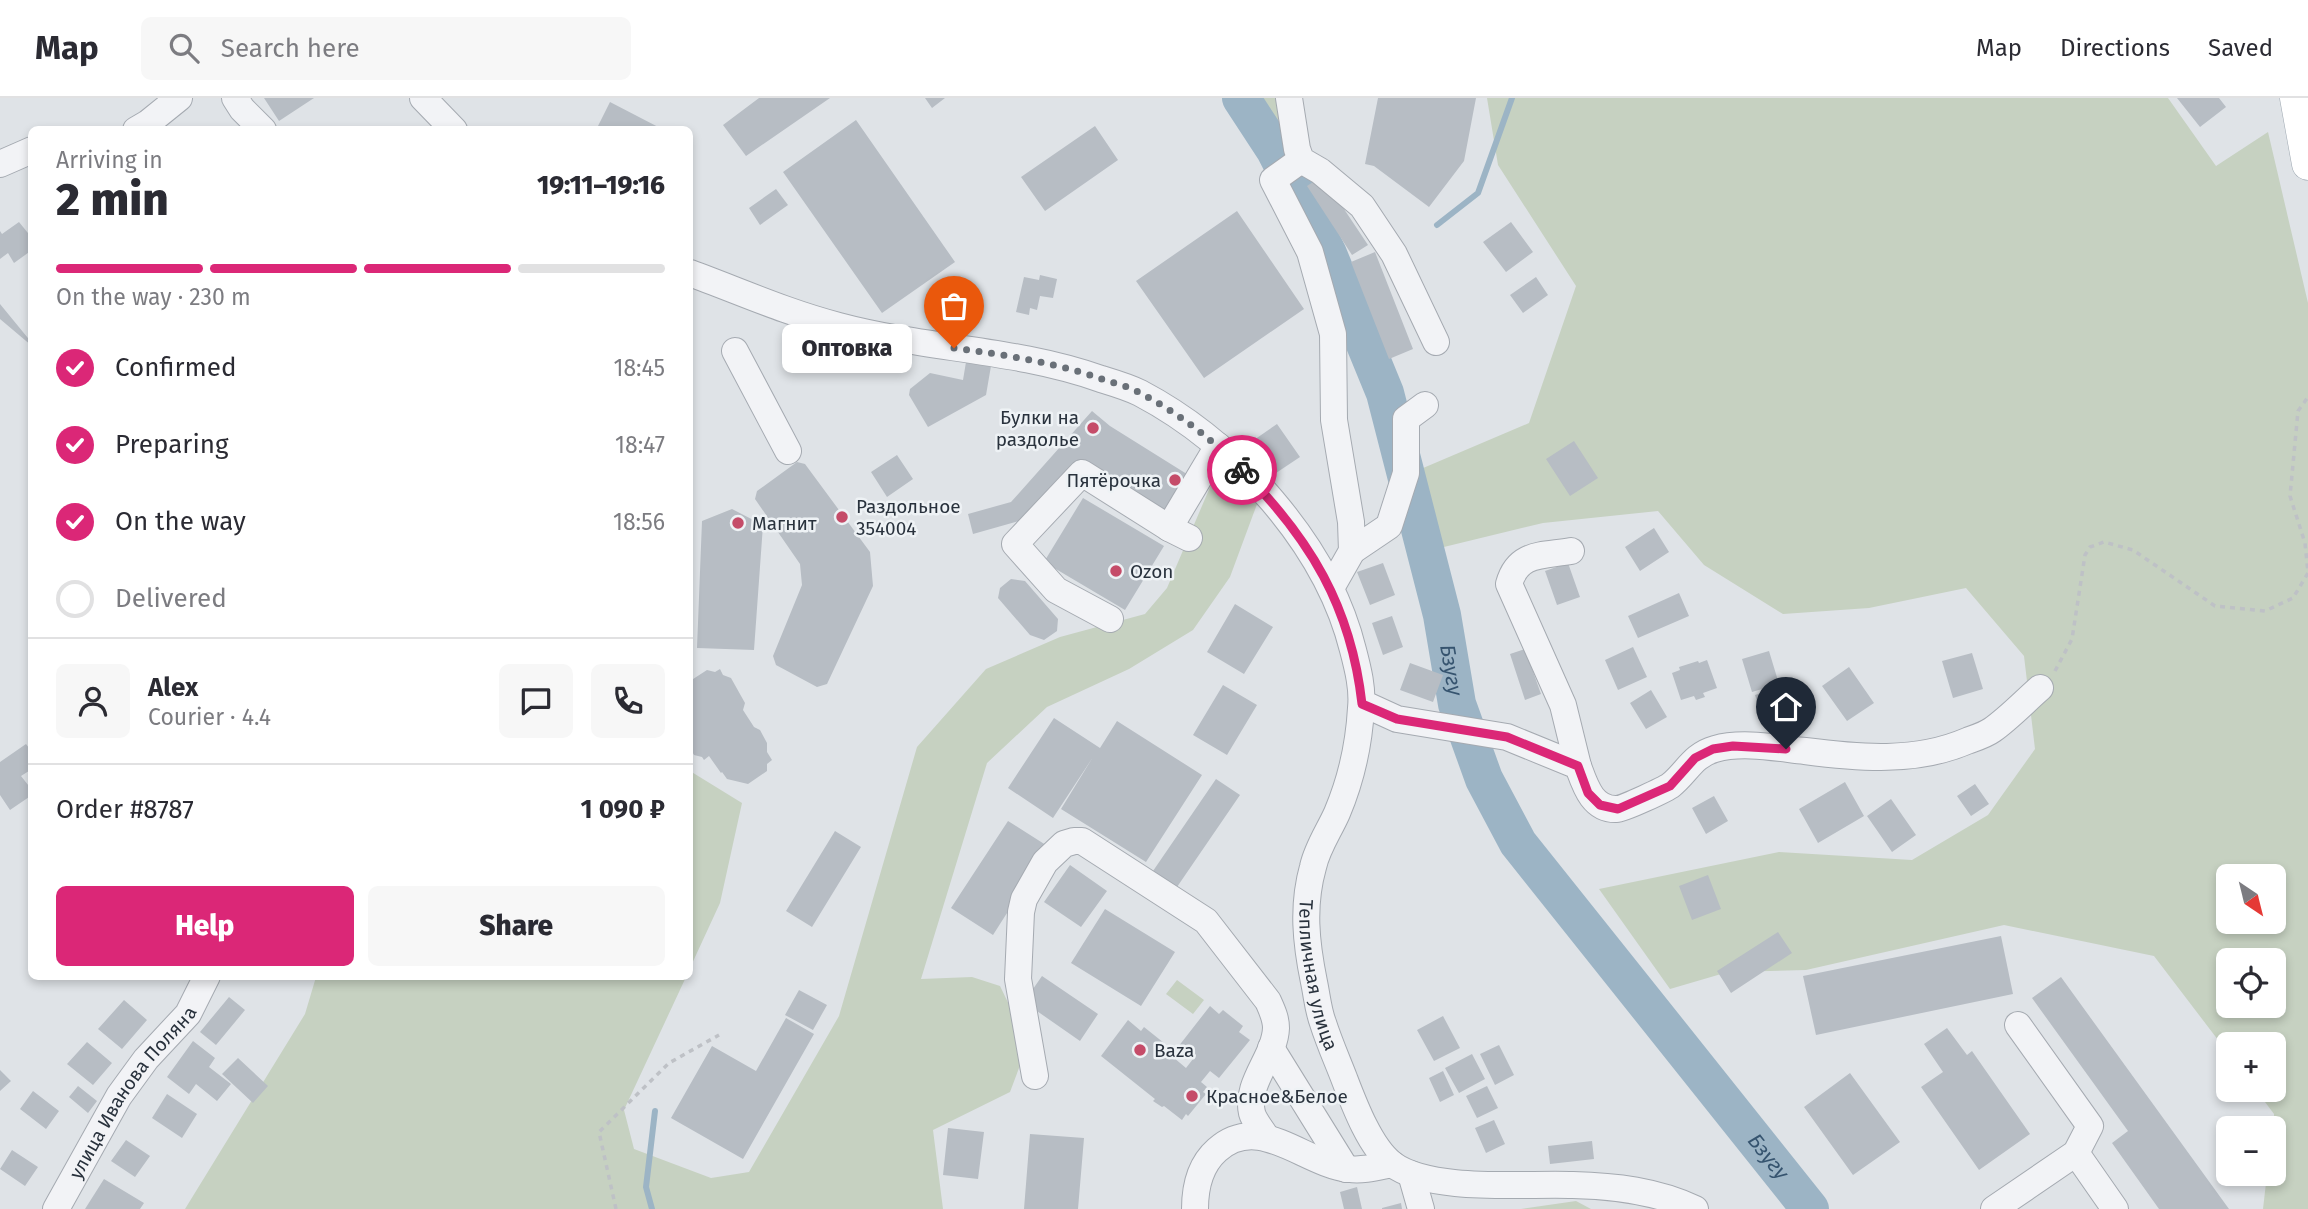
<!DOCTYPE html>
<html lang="en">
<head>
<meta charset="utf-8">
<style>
  body { margin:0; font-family:"Fira Sans",sans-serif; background:#f7f7f7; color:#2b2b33; height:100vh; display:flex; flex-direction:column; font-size:26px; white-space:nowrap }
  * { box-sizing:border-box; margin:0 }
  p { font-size:23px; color:#7c7c81 }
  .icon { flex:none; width:38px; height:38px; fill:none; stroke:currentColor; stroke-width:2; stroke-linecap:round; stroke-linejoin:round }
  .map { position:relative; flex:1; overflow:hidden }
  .sheet { position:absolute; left:28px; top:28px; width:665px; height:854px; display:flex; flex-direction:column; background:#fff; border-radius:10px; box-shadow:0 4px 10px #0003 }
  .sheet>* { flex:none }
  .needle { width:46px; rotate:145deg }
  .fabs { position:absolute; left:2216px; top:766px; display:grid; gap:14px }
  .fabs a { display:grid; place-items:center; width:70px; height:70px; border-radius:10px; background:#fff; box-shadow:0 4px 10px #0003; font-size:35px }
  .pin { position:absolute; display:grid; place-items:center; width:60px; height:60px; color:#fff; margin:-72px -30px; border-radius:50% 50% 50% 0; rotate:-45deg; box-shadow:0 0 7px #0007 }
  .pin .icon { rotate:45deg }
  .courier { position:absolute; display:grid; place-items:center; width:70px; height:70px; margin:-35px; border:5px solid #db2777; border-radius:50%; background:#fff; color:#222; box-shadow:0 2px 9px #0007 }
  .bubble { position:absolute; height:49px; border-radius:10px; background:#fff; box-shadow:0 4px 10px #0003; font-size:23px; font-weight:800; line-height:49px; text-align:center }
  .head em { font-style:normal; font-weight:800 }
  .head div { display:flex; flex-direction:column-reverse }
  .head { display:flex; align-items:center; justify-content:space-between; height:119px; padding:0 28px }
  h1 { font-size:46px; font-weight:800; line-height:52px }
  .bar { display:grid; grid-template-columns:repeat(4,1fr); gap:10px 7px; align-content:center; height:84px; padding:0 28px }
  .bar i { height:9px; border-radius:5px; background:#e1e1e2 }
  .bar .on { background:#db2777 }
  .bar p { grid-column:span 4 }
  .line { display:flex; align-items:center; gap:18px; padding:0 28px; border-top:2px solid #e1e1e2 }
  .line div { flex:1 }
  .round { display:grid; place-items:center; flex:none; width:74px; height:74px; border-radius:10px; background:#f7f7f7 }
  ol { padding:0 28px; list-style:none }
  li { display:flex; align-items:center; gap:21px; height:77px }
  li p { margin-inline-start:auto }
  li .icon { padding:7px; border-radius:50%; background:#db2777; color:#fff; stroke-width:4 }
  li:last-child { color:#7c7c81 }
  li i { width:38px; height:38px; border:4px solid #e1e1e2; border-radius:50% }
  .action { display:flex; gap:14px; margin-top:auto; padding:14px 28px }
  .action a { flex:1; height:80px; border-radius:10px; background:#db2777; color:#fff; font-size:28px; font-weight:800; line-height:80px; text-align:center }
  .action a+a { background:#f7f7f7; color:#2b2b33 }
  header { display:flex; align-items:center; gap:42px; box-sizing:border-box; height:98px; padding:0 35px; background:#fff; border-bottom:2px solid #e1e1e2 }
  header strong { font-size:33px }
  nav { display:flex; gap:38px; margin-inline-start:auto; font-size:24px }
  .search { width:490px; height:63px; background:#f7f7f7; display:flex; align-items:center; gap:18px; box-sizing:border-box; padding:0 24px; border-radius:10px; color:#7c7c81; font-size:26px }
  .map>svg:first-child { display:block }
  .green { fill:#c6d1c1; fill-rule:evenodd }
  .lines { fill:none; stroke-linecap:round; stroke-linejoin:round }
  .stream { stroke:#9cb4c5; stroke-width:6 }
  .river { stroke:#9cb4c5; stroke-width:38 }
  .building { fill:#b7bdc4 }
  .minor-casing { stroke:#a5aab1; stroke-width:28 }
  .major-casing { stroke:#9fa9b2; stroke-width:33 }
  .path { stroke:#bec1c6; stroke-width:3.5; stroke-dasharray:5 5; stroke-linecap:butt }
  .minor { stroke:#f2f3f6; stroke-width:26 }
  .major { stroke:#fff; stroke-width:32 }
  .done { stroke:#697078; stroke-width:7; stroke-dasharray:0 12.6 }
  .route { stroke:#db2777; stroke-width:9 }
  .poi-dot { fill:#c54c69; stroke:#eef2f5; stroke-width:2.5 }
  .labels { text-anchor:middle; stroke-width:5; stroke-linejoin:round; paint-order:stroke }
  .poi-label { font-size:19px; fill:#29323d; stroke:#eef2f5; text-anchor:start }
  .street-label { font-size:19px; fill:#29323d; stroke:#eef2f5 }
  .water-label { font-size:21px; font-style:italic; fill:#36546f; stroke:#eef2f5 }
</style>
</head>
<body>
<header>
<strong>Map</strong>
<div class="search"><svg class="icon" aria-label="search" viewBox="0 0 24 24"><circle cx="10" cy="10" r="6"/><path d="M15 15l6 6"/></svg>Search here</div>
<nav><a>Map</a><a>Directions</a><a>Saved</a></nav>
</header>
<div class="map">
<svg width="2308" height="1111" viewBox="0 0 2308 1111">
  <rect width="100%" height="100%" fill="#dfe3e7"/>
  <path class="green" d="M 1259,0 L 1279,0 L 1278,47 Z
    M 1487,0 L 2168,0 L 2216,68 L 2268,34 L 2308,205 L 2308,1111 L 2263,1111 L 2267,1076 L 2273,1076 L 2274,1016 L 2256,992 L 2273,992 L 2273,947 L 2228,947 L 2228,955 L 2154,858 L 2004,827 L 1806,872 L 1728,874 L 1670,891 L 1599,791 L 1779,754 L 1912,762 L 1988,717 L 2035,651 L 2024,558 L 1966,490 L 1869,510 L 1783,516 L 1704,467 L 1658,413 L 1543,425 L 1411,457 L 1402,379 L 1529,325 L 1576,188 L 1498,67 ZM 2228,779 L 2273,779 L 2273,824 L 2228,824 ZM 2228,863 L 2273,863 L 2273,908 L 2228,908 Z
    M 1222,361 L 1260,398 L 1230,479 L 1193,532 L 1129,571 L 1047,609 L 987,665 L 921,881 L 972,879 L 1000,888 L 1028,946 L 1010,994 L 933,1032 L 943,1111 L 185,1111 L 305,916 L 316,879 L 686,879 L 624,1012 L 634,1051 L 711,1080 L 749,1074 L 839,918 L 917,649 L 986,571 L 1060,539 L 1145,516 L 1167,490 Z
    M 690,673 L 742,705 L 720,805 L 690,870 Z
    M 1177,882 L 1204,902 L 1193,916 L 1166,896 Z
    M 1576,1103 L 1591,1111 L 1521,1111 Z"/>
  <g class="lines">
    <path class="stream" d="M 1437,127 L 1478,95 L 1512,0
      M 652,1111 L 646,1089 L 655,1013"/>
    <path class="river" id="s1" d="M 1241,0 L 1275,52 L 1328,156 L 1385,295 L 1442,517 L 1457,606 L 1484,681 L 1518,745 L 1810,1111"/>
  </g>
  <path class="building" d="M 264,0 L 314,0 L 279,23 Z
    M 759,0 L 830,0 L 746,58 L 723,27 Z
    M 925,0 L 945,0 L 932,10 Z
    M 1378,0 L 1476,0 L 1464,63 L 1429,109 L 1374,68 L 1365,66 Z
    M 2177,0 L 2219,0 L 2226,9 L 2200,29 Z
    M 610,4 L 664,32 L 596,32 Z
    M 856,22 L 955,164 L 882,215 L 783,74 Z
    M 1095,28 L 1118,62 L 1045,113 L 1021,79 Z
    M 1322,78 L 1368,147 L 1352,157 L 1307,88 Z
    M 776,91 L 788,107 L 760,127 L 749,110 Z
    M 1237,113 L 1304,211 L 1204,280 L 1136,183 Z
    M 19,124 L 32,140 L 32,152 L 14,165 L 8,155 L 0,161 L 0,133 L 2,136 Z
    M 1511,124 L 1533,154 L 1506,174 L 1483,144 Z
    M 1375,154 L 1413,251 L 1389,261 L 1351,164 Z
    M 1040,177 L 1057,181 L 1053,200 L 1040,198 L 1037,212 L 1030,210 L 1029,217 L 1016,214 L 1024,179 L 1039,182 Z
    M 1536,179 L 1548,197 L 1523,215 L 1510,197 Z
    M 0,206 L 32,245 L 32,248 L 0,221 Z
    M 966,264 L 991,268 L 986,297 L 928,329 L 909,297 L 910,291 L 930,275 L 963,282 Z
    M 1092,313 L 1110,328 L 1190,378 L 1165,418 L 1078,364 L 1026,421 L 973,436 L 968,416 L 1011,404 Z
    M 1277,326 L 1300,359 L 1273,377 L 1251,344 Z
    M 1574,343 L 1598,380 L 1570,398 L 1546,361 Z
    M 897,357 L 913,381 L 887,399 L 871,374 Z
    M 797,364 L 805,366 L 870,454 L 873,488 L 827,586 L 817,589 L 776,567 L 773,558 L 802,487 L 800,466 L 755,401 L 757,393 Z
    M 1083,400 L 1164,448 L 1125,512 L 1044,464 Z
    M 732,411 L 763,427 L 754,552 L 697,550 L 702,423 Z
    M 1654,430 L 1669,454 L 1640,473 L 1625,449 Z
    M 1383,465 L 1395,497 L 1370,507 L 1357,474 Z
    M 1568,465 L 1580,499 L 1557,507 L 1545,473 Z
    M 1011,481 L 1025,483 L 1058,521 L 1057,533 L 1044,542 L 1030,537 L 998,500 L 1000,490 Z
    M 1679,495 L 1689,518 L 1638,540 L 1628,518 Z
    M 1235,506 L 1273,529 L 1244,576 L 1207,554 Z
    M 1392,518 L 1403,549 L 1383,557 L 1372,525 Z
    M 1633,549 L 1647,579 L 1618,592 L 1605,562 Z
    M 1525,551 L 1541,596 L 1525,602 L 1510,556 Z
    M 1769,553 L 1779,586 L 1752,594 L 1742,561 Z
    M 1972,555 L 1983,591 L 1953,600 L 1942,563 Z
    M 1707,562 L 1717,590 L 1703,595 L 1705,599 L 1696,602 L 1694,598 L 1681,602 L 1672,575 L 1680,572 L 1679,569 L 1698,563 L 1699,565 Z
    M 1410,565 L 1443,577 L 1433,604 L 1400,592 Z
    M 1849,569 L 1874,605 L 1847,623 L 1822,588 Z
    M 720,571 L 723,577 L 731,580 L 745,605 L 743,612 L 754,629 L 760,632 L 767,645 L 767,654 L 772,662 L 767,666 L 767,673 L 748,686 L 727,681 L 722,674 L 721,675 L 709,658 L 704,662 L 702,659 L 694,657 L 690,650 L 690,631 L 692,629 L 690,625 L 690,583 L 707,572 L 715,574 Z
    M 1223,587 L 1257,607 L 1227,657 L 1193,637 Z
    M 1774,591 L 1782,616 L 1763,622 L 1755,597 Z
    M 1651,592 L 1667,619 L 1646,631 L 1630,605 Z
    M 1054,620 L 1100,650 L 1117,623 L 1202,677 L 1146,764 L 1061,711 L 1093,659 L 1053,720 L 1008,690 Z
    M 26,646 L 32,654 L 32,671 L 21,678 L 32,692 L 32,697 L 10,712 L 0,697 L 0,664 Z
    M 1216,681 L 1240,697 L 1177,789 L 1153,773 Z
    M 1845,684 L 1864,718 L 1818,745 L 1799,711 Z
    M 1975,686 L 1989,706 L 1971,718 L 1957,698 Z
    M 1714,698 L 1728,723 L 1706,736 L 1692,710 Z
    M 1891,701 L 1916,737 L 1892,754 L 1867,718 Z
    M 1008,723 L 1049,749 L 993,837 L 951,810 Z
    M 835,733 L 861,749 L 812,829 L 786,813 Z
    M 1070,767 L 1107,793 L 1081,829 L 1044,804 Z
    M 1708,777 L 1721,811 L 1692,822 L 1679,788 Z
    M 1105,811 L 1175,854 L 1141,908 L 1071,865 Z
    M 1778,834 L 1792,855 L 1731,895 L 1717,873 Z
    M 2001,838 L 2013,896 L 1816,937 L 1803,878 Z
    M 1042,878 L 1098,916 L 1080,943 L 1024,904 Z
    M 2061,879 L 2229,1111 L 2159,1111 L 2112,1045 L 2128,1033 L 2032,900 Z
    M 799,892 L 827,907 L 813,932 L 785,917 Z
    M 229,899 L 245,912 L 216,947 L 200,934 Z
    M 124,902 L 147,922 L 122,951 L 98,931 Z
    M 1210,908 L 1219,916 L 1223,912 L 1243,928 L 1239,934 L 1250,942 L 1219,980 L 1210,973 L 1201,984 L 1207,989 L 1203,994 L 1206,996 L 1188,1018 L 1186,1016 L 1182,1022 L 1164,1008 L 1162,1009 L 1153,1003 L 1155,1001 L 1101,958 L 1128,922 L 1141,933 L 1144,929 L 1164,945 L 1161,949 L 1186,970 L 1193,961 L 1178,949 Z
    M 1443,918 L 1460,950 L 1434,963 L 1417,932 Z
    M 786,920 L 814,936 L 743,1061 L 671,1020 L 712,948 L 756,973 Z
    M 1947,930 L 1967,957 L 1972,953 L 2030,1036 L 1979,1072 L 1921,989 L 1943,974 L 1924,946 Z
    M 193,943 L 215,960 L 209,969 L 231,986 L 217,1003 L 196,986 L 189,996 L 167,979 Z
    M 87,944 L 112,965 L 93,987 L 67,966 Z
    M 1499,947 L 1514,977 L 1495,987 L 1480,956 Z
    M 1472,956 L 1485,981 L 1459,995 L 1445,970 Z
    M 238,960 L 268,988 L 253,1005 L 222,976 Z
    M 0,972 L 11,983 L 0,993 Z
    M 1443,973 L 1454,997 L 1440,1004 L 1429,980 Z
    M 1850,975 L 1900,1044 L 1853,1077 L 1804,1009 Z
    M 78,988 L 97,1003 L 88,1015 L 69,999 Z
    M 1487,988 L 1498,1010 L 1477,1020 L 1466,998 Z
    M 33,993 L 59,1013 L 46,1031 L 20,1011 Z
    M 167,996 L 197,1016 L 182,1040 L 152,1020 Z
    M 1494,1022 L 1505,1046 L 1486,1055 L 1475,1030 Z
    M 948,1030 L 984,1034 L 978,1081 L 943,1077 Z
    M 1030,1036 L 1084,1040 L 1078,1111 L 1024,1111 Z
    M 126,1042 L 150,1058 L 135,1079 L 111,1063 Z
    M 1592,1043 L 1594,1061 L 1550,1066 L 1548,1048 Z
    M 12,1052 L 38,1069 L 25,1088 L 0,1071 Z
    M 104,1081 L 144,1105 L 140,1111 L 85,1111 Z
    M 1357,1089 L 1362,1111 L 1344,1111 L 1340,1094 Z
    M 1401,1105 L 1402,1111 L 1382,1111 L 1382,1110 Z"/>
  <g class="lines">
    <defs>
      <g id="minor">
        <path d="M 235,0 L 242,11 L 263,32"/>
        <path d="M 423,0 L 454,32"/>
        <path d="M 1289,0 L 1297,51 L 1301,62 L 1320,73 L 1362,108 L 1394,156 L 1436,244"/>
        <path d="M 136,32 L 148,25 L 179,0"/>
        <path d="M 1301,62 L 1273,82 L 1310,154 L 1333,236 L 1334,322 L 1351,424 L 1352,453 L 1331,490"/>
        <path d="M 0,66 L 32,52"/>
        <path id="s2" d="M 690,175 C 739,193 788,215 839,228 C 925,251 1017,251 1101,281 C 1114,285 1128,289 1140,295 C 1235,345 1327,447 1353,552 C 1358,571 1363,591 1361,610 C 1359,646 1351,682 1337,715 C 1329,733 1317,750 1313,769 C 1302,808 1306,845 1314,884 C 1317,898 1318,912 1323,925 C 1329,944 1337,962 1344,980 C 1354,1006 1370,1049 1392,1066 C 1431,1095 1525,1085 1573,1087 C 1615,1088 1657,1093 1695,1111"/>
        <path d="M 735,253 L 788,353"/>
        <path d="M 1169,430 L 1218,348"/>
        <path d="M 1352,453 L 1389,428 L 1406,375 L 1406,321 L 1425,307"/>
        <path d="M 1571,453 C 1542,458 1518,454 1509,486 L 1563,607 L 1578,668"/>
        <path d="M 1110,521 L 1056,492 L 1015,446 L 1082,375 L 1169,430 L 1189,440"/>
        <path d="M 1362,605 L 1397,621 L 1507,639 L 1578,668 C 1585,687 1592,712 1617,711 C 1623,711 1666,691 1671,687 C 1687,674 1693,657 1715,651 C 1742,643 1777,650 1805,653 C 1859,660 1916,665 1967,643 C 1975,640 1985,637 1992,632 C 2009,620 2024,604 2040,590"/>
        <path d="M 1271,950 L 1346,1071"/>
        <path d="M 1035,978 L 1018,881 L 1021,814 L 1024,801 L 1045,764 L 1064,746 L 1074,743 L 1082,743 L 1206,823 L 1268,903 C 1272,912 1276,920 1276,930 C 1275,959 1245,985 1252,1015 C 1254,1023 1262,1032 1266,1039"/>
        <path d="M 2076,1055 L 2115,1111"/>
        <path d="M 1411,1076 L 1421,1111"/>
        <path id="s3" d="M 56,1111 L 119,998 L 146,961 L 188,916 L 207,878"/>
        <path d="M 1195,1111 C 1195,1089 1200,1067 1217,1052 C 1259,1014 1304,1066 1349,1071 C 1363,1073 1377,1069 1392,1066"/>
        <path d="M 1994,1111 L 2076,1055 L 2090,1028 L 2018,927"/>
      </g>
      <path id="major" d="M 2296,0 L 2308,66"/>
    </defs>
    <use href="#minor" class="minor-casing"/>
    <use href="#major" class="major-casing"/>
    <path class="path" d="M 2055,573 L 2072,541 L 2085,457 L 2090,449 L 2104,444 L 2133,452 L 2215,508 L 2265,513 L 2293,500 L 2308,475 L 2305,445 L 2290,398 L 2298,313 L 2308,299
      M 616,1111 L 599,1034 L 669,965 L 719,937"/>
    <use href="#minor" class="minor"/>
    <use href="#major" class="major"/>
  </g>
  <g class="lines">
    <path class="done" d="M 954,250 C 1005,257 1054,264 1102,281 C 1114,285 1127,288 1138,294 C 1176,313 1212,341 1242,372"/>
    <path class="route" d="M 1242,372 C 1310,441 1351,508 1362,606 L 1397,621 L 1507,639 L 1578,668 L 1588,695 L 1600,707 L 1618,711 L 1670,688 L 1695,660 L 1713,651 L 1733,648 L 1786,651"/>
  </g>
  <g class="poi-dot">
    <circle cx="1093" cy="330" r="7"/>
    <circle cx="1175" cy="382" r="7"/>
    <circle cx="842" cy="419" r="7"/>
    <circle cx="738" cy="425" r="7"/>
    <circle cx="1116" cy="473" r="7"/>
    <circle cx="1140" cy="952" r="7"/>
    <circle cx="1192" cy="998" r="7"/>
  </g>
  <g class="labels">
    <g class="poi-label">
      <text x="1079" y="326" text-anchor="end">Булки на<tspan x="1079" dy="22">раздолье</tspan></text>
      <text x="1161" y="389" text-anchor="end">Пятёрочка</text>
      <text x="856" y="415">Раздольное<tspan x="856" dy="22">354004</tspan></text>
      <text x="752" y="432">Магнит</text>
      <text x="1130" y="480">Ozon</text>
      <text x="1154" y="959">Baza</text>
      <text x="1206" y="1005">Красное&amp;Белое</text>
    </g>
    <g class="street-label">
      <text dy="7" stroke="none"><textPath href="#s2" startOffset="1146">Тепличная улица</textPath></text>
      <text dy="7" stroke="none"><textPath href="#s3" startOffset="140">улица Иванова Поляна</textPath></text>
    </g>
    <g class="water-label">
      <text dy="7" stroke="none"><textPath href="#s1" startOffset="614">Бзугу</textPath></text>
      <text dy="7" stroke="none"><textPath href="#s1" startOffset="1202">Бзугу</textPath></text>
    </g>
  </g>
</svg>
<div class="fabs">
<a><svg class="needle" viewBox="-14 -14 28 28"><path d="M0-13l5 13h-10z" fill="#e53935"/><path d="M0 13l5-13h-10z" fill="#7c7c81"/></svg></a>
<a><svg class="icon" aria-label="locate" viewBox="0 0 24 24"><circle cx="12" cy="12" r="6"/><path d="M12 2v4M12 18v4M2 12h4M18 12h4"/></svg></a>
<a>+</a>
<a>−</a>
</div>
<div class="pin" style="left:954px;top:250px;background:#ea580c"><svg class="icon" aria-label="bag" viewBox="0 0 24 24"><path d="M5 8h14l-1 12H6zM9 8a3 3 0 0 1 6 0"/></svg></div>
<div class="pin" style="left:1786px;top:651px;background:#1f2937"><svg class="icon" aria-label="home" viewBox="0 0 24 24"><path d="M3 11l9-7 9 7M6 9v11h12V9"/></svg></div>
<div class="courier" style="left:1242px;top:372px"><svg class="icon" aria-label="bike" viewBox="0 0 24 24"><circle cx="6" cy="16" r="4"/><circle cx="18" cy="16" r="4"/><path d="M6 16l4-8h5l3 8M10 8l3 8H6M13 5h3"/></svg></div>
<div class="bubble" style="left:782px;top:226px;width:130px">Оптовка</div>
<section class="sheet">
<div class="head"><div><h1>2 min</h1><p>Arriving in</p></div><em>19:11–19:16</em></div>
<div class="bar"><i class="on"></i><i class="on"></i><i class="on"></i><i></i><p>On the way · 230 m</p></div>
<ol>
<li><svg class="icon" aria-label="check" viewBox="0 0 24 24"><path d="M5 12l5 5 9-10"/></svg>Confirmed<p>18:45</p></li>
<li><svg class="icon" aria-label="check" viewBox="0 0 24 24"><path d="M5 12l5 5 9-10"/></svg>Preparing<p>18:47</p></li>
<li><svg class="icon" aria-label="check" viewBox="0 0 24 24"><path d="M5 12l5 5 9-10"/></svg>On the way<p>18:56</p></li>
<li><i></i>Delivered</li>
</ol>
<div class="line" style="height:126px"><a class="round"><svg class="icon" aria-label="person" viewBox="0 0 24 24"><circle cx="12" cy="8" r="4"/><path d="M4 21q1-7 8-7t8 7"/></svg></a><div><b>Alex</b><p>Courier · 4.4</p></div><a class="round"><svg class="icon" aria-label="chat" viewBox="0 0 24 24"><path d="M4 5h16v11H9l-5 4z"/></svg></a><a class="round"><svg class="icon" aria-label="phone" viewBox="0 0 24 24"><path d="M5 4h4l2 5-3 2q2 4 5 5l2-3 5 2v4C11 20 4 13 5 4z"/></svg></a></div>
<div class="line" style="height:91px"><div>Order #8787</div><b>1 090 ₽</b></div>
<div class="action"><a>Help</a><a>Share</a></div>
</section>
</div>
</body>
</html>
